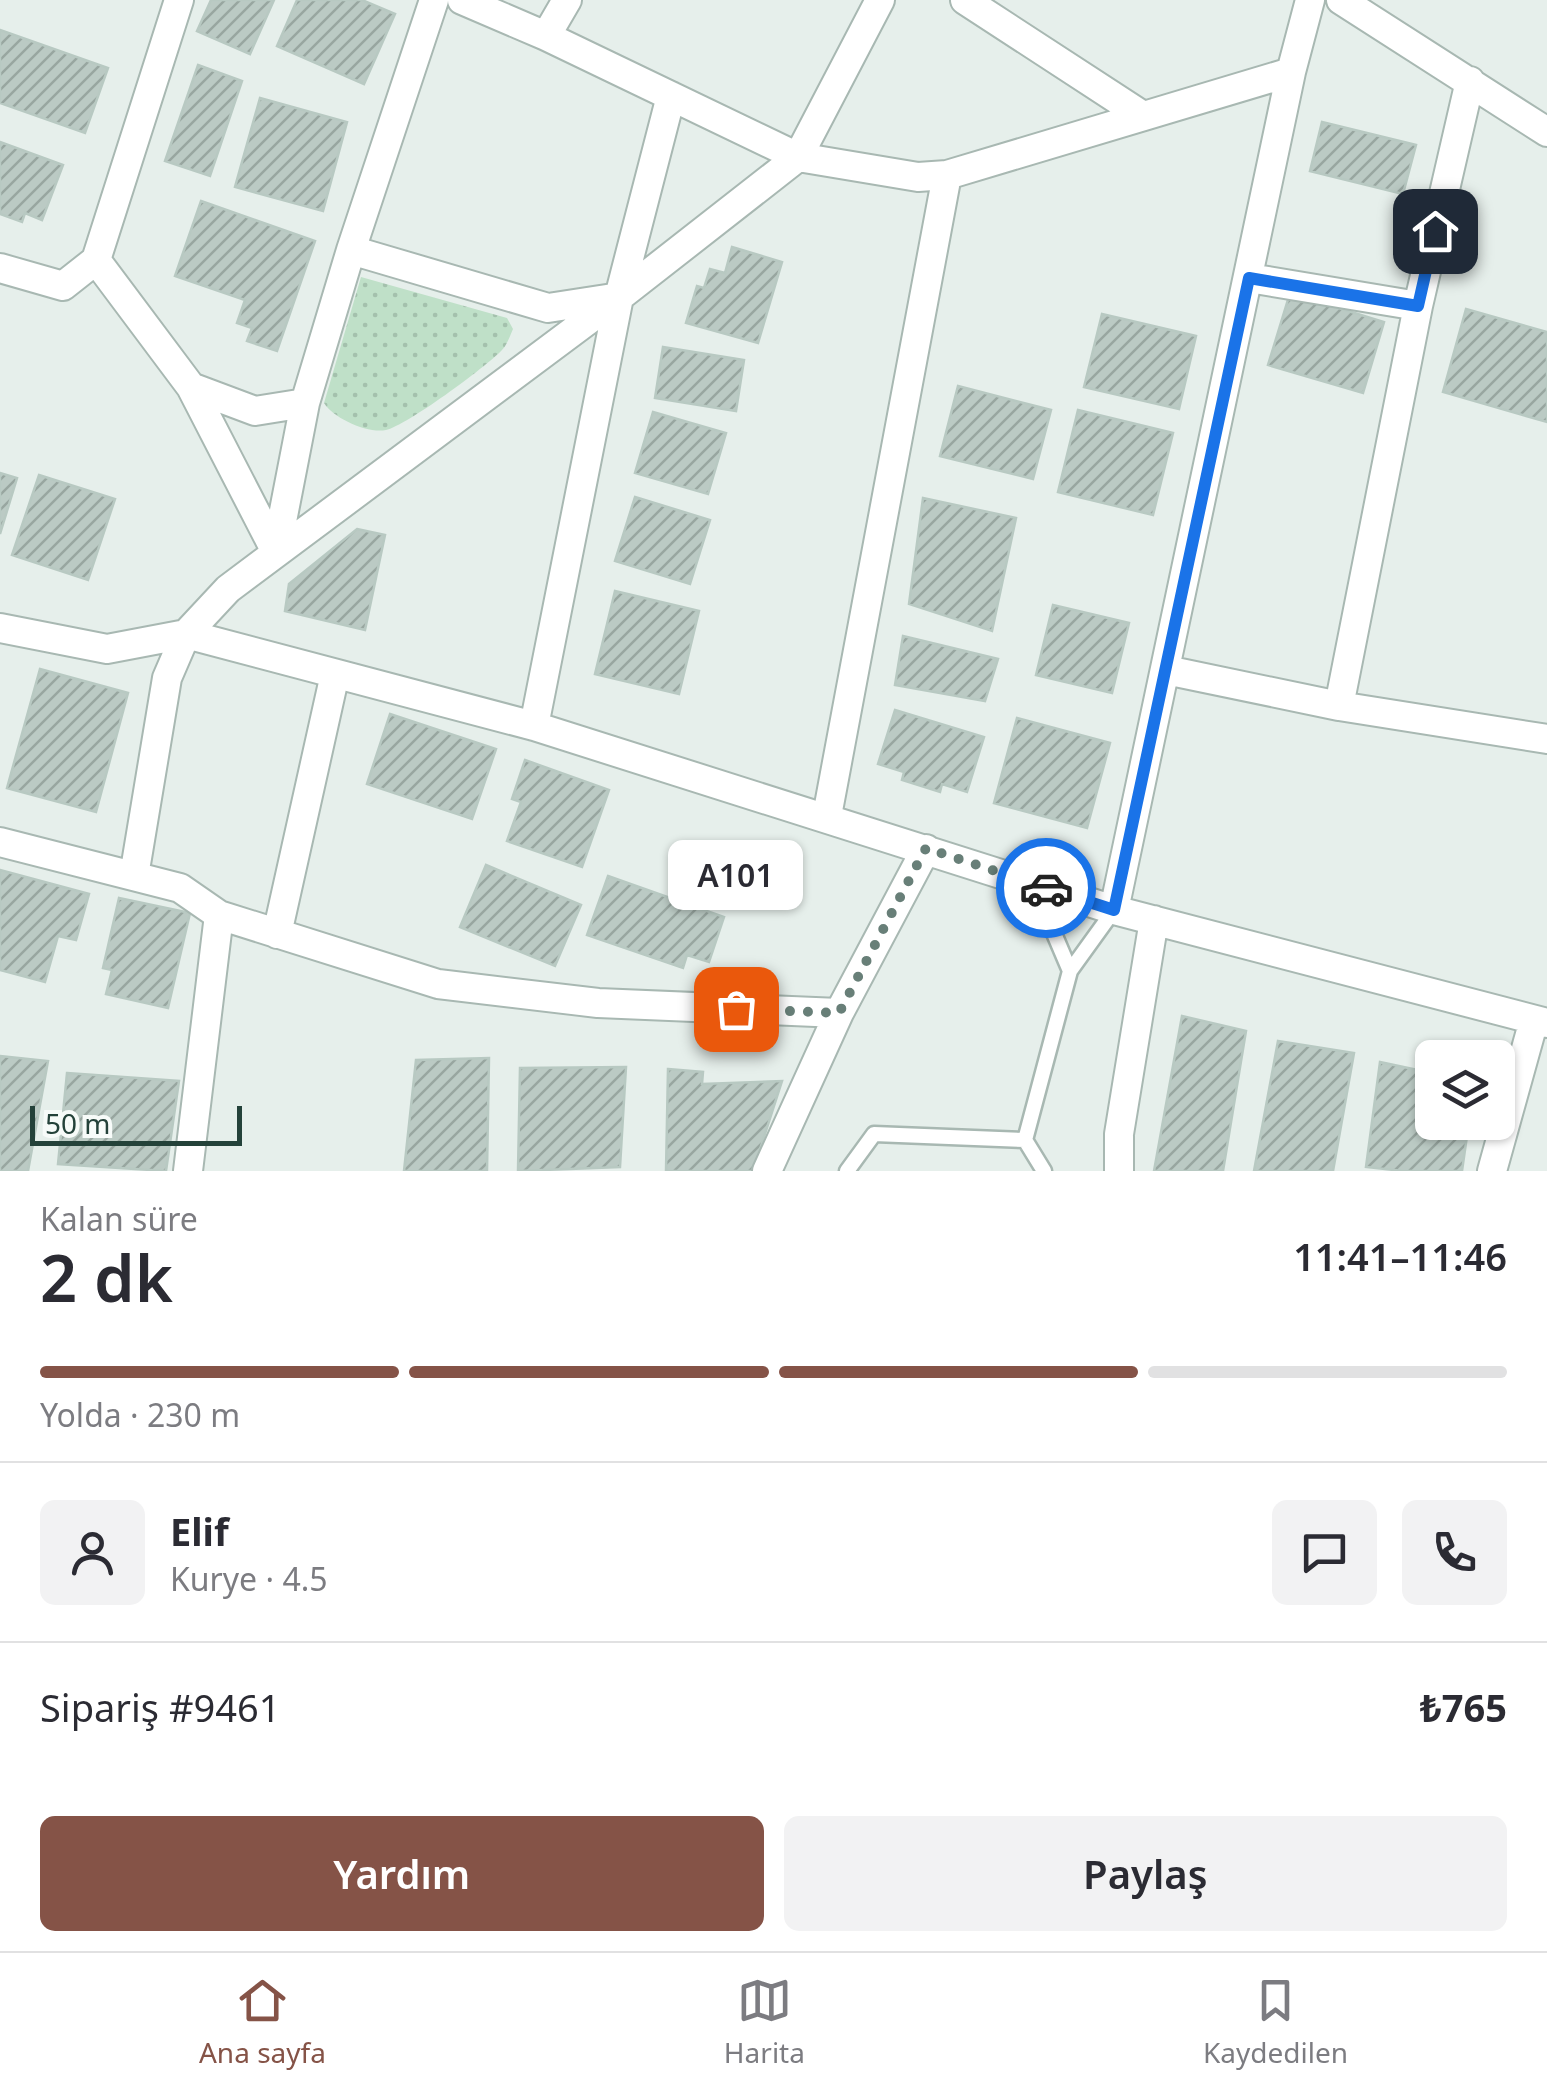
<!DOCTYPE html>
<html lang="tr">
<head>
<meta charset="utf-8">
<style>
  body { margin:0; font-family:"Noto Sans",sans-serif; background:#f2f2f3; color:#2b2b33; height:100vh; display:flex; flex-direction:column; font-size:38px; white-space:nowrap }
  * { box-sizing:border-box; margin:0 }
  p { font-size:32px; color:#7c7c81 }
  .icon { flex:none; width:55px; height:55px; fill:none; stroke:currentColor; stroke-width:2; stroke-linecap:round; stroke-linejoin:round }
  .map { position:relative; height:1171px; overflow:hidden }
  .details { display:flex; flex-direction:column; background:#fff; flex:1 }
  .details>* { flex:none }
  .tools { position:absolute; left:1415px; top:1040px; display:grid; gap:20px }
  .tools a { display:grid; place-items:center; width:100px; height:100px; border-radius:15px; background:#fff; box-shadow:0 2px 8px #0004; font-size:50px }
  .scale { position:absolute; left:30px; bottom:25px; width:212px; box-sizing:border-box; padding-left:10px; border:5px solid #24423a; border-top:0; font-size:28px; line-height:35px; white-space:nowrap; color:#24423a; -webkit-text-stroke:8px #f7fbf9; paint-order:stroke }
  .pin { position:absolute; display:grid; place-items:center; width:85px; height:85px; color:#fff; margin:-42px; border-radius:20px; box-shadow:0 5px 15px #0006 }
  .courier { position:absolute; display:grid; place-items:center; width:100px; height:100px; margin:-50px; border:8px solid #1a73e8; border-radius:50%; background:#fff; color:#222; box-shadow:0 2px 12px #0007 }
  .bubble { position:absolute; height:70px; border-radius:15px; background:#fff; box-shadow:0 2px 8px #0004; font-size:32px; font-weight:600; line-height:70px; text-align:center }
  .summary em { font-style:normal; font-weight:600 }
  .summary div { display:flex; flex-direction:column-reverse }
  .summary { display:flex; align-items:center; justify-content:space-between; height:170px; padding:0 40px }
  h1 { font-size:65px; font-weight:600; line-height:75px }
  .bar { display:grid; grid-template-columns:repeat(4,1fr); gap:15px 10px; align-content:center; height:120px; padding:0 40px }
  .bar i { height:12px; border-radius:8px; background:#e1e1e2 }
  .bar .selected { background:#855347 }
  .bar p { grid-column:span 4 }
  .line { display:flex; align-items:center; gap:25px; padding:0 40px; border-top:2px solid #e1e1e2 }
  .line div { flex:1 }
  .round { display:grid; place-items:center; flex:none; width:105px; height:105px; border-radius:15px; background:#f2f2f3 }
  .action { display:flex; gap:20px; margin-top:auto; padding:20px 40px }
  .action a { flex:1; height:115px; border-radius:15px; background:#855347; color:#fff; font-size:40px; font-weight:600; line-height:115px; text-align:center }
  .action a+a { background:#f2f2f3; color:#2b2b33 }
  .tab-bar { display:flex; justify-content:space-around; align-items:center; height:140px; border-top:2px solid #e1e1e2; background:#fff; font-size:28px; color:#7c7c81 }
  .tab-bar a { display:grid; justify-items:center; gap:5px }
  .tab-bar .selected { color:#855347 }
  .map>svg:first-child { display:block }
  .grass { fill:url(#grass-dots) }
  .building { fill:url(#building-hatch); stroke:#b8c9c2; stroke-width:2.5 }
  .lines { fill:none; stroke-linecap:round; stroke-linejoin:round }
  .service-casing { stroke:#a8b8b2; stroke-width:19 }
  .minor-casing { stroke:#a8b8b2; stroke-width:32 }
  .service { stroke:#fff; stroke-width:14 }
  .minor { stroke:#fff; stroke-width:28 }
  .done { stroke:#687f78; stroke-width:10; stroke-dasharray:0 18 }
  .route { stroke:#1a73e8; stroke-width:12 }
</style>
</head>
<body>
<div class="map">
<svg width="1547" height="1171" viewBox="0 0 1547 1171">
  <defs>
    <pattern id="grass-dots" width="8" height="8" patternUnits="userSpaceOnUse" patternTransform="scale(2.5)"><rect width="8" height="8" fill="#bfe0c8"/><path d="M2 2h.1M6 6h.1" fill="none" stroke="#a4c1ad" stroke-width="1.8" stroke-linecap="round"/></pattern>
    <pattern id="building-hatch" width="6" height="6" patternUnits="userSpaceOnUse" patternTransform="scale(2.5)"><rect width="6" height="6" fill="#bbcac4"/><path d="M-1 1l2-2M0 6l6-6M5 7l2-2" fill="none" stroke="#98a6a0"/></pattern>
  </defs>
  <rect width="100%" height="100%" fill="#e6efeb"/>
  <path class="grass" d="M 361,277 L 507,318 L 513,329 C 510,336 507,345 502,350 C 486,367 406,426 386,430 C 368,434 333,418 324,403 Z"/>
  <path class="building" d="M 211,0 L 274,0 L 250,54 L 197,31 Z
    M 297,0 L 362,0 L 395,14 L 364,84 L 277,46 Z
    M 0,30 L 108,68 L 85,133 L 0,103 Z
    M 198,65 L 242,81 L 210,176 L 165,161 Z
    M 260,98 L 347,122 L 323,211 L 235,187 Z
    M 1322,122 L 1416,145 L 1403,194 L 1310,171 Z
    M 0,142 L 63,165 L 42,220 L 25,213 L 22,222 L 0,214 Z
    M 201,201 L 315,241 L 277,351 L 247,341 L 252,328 L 237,323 L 245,300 L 175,276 Z
    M 732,247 L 782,262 L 758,343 L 686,323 L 697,286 L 704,288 L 710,269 L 725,273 Z
    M 1290,293 L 1384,322 L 1363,393 L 1268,365 Z
    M 1466,309 L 1547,332 L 1547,422 L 1443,392 Z
    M 1102,314 L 1196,336 L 1179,409 L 1084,387 Z
    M 663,347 L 744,360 L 736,411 L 655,398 Z
    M 958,386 L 1051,410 L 1033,479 L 940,456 Z
    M 1078,410 L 1173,433 L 1153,515 L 1058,492 Z
    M 653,412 L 726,433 L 708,494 L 635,473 Z
    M 0,473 L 17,478 L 0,534 Z
    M 39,475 L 115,499 L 88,580 L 12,555 Z
    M 635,497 L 710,520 L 690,584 L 615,561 Z
    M 923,498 L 1016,518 L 992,631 L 909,604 Z
    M 357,529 L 385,535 L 365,630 L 285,611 L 289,584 Z
    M 615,591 L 699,611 L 679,694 L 595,674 Z
    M 1053,605 L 1129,623 L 1112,693 L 1036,675 Z
    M 903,636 L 998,659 L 985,701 L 895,685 Z
    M 40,669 L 128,693 L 96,812 L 7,788 Z
    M 895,710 L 984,737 L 967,792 L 942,784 L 940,792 L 902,780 L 904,772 L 878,764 Z
    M 390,714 L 496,749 L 472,819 L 367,784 Z
    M 1017,718 L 1110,743 L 1087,828 L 994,803 Z
    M 525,760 L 609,790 L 582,867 L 507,841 L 521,802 L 512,799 Z
    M 486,865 L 581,905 L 555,966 L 460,927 Z
    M 0,870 L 89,894 L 76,940 L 58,936 L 45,982 L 0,970 Z
    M 608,876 L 724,917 L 709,962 L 687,955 L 683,968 L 587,935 Z
    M 119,898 L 190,913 L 168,1008 L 106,994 L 112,970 L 103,968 Z
    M 1182,1016 L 1246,1031 L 1223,1171 L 1154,1171 Z
    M 1278,1041 L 1354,1053 L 1333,1171 L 1254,1171 Z
    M 0,1056 L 48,1061 L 28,1171 L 0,1171 Z
    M 489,1058 L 487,1171 L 404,1171 L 416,1060 Z
    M 1380,1062 L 1432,1073 L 1432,1122 L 1469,1122 L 1462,1171 L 1403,1171 L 1366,1167 Z
    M 626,1067 L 620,1167 L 518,1171 L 520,1068 Z
    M 668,1069 L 703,1072 L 702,1084 L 782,1081 L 753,1171 L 666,1171 Z
    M 67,1073 L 179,1081 L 166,1171 L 58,1164 Z"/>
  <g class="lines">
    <defs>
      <path id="service" d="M 1070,971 L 1114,910
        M 1025,1140 L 1070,971 L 1033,884
        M 847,1171 L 874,1134 L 1025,1140 L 1044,1171"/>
      <path id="minor" d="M 462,0 L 546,36 L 798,157 L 880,0
        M 965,0 L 1143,116
        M 1341,0 L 1547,132
        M 546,36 L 567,0
        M 351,250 L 548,308 L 613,298
        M 96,260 L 191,387 L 276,552
        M 0,268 L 63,286 L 96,260 L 179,0
        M 1249,278 L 1418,306
        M 191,387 L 255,411 L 305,403
        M 276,552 L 305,403 L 351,250 L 434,0
        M 0,628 L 107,649 L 186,634 L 534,726 L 1114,910 L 1547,1023
        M 1166,670 L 1339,706 L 1547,739
        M 1339,706 L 1418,306 L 1470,81
        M 534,726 L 619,297 L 671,96
        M 827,816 L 947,175
        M 0,842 L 180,888 L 219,915 L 438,984 L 598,1003 L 839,1013
        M 134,876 L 167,678 L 186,634 L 228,589 L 619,297 L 798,157 L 918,177 L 947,175 L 1291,72
        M 1114,910 L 1291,72 L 1310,0
        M 277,934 L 335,674
        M 188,1171 L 219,915
        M 767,1171 L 839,1013 L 926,849
        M 1119,1171 L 1119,1134 L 1154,920
        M 1492,1171 L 1534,1020"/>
    </defs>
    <use href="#service" class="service-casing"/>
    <use href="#minor" class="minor-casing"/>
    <use href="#service" class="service"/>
    <use href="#minor" class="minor"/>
  </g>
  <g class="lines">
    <path class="done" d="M 736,1009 L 839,1013 L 926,848 L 1046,888"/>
    <path class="route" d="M 1046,888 L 1114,910 L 1249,278 L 1418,306 L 1435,231"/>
  </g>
</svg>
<div class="tools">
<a><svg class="icon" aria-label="layers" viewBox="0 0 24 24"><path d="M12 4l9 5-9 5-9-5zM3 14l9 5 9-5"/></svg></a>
</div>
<div class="scale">50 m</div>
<div class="pin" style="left:736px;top:1009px;background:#ea580c"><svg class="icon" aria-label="bag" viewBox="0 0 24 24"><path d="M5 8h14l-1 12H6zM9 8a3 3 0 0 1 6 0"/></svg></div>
<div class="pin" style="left:1435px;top:231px;background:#1f2937"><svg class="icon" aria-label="home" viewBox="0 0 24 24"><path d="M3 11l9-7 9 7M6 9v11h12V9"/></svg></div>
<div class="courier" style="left:1046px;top:888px"><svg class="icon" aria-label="car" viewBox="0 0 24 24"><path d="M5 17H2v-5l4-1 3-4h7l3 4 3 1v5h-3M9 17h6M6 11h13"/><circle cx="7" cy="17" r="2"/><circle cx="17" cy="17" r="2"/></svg></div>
<div class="bubble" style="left:668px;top:840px;width:135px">A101</div>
</div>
<section class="details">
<div class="summary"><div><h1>2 dk</h1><p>Kalan süre</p></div><em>11:41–11:46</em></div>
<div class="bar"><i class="selected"></i><i class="selected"></i><i class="selected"></i><i></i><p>Yolda · 230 m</p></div>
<div class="line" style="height:180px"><a class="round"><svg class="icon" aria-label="person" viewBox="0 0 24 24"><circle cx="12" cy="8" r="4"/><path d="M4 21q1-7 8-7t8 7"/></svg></a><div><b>Elif</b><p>Kurye · 4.5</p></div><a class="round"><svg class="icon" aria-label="chat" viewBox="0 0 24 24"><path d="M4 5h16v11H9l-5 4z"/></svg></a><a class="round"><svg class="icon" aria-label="phone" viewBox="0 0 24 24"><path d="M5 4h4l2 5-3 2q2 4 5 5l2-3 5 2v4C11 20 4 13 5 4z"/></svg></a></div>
<div class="line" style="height:130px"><div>Sipariş #9461</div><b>₺765</b></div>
<div class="action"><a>Yardım</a><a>Paylaş</a></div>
</section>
<nav class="tab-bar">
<a class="selected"><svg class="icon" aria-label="home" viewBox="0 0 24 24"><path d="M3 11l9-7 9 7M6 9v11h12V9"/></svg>Ana sayfa</a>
<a><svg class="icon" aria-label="map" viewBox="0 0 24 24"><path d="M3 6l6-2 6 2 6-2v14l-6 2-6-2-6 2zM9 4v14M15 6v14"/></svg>Harita</a>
<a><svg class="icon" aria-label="saved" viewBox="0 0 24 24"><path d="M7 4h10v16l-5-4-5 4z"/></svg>Kaydedilen</a>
</nav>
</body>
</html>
